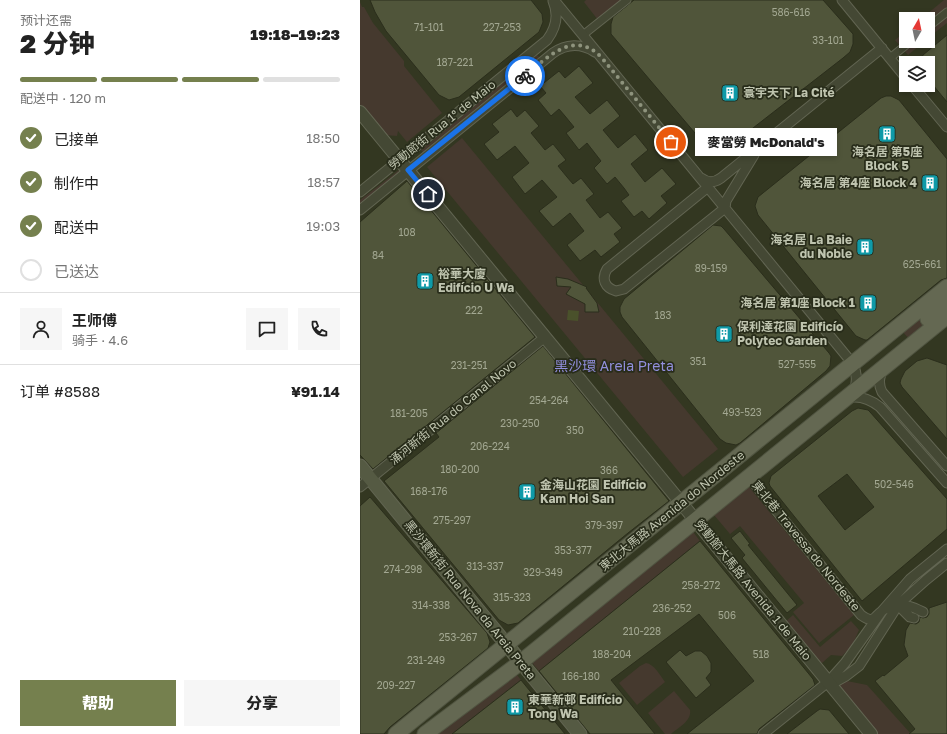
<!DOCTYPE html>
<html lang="zh">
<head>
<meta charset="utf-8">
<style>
  body { margin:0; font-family:"Golos Text","Noto Sans SC",sans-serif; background:#f6f6f6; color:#222; height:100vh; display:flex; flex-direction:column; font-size:15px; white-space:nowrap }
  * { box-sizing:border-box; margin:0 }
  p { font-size:13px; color:#767676 }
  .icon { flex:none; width:22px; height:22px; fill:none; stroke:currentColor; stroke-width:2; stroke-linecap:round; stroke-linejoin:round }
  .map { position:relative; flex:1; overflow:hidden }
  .sheet { display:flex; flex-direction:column; background:#fff; width:360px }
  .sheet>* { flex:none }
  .needle { width:26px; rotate:9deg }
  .buttons { position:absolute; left:539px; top:12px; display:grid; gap:8px }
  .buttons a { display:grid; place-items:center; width:36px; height:36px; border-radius:0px; background:#fff; box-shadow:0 2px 6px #0003; font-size:20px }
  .pin { position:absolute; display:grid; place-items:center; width:34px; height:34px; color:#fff; margin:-17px; border:2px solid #fff; border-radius:50%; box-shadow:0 1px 4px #0007 }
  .courier { position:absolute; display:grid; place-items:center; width:40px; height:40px; margin:-20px; border:3px solid #1a73e8; border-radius:50%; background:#fff; color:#222; box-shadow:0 1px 5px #0007 }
  .bubble { position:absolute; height:28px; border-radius:0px; background:#fff; box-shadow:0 2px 6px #0003; font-size:13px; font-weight:800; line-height:28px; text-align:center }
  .headline em { font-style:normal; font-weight:800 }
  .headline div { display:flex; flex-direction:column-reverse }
  .headline { display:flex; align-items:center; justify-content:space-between; height:68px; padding:0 20px }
  h1 { font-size:26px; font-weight:800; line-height:30px }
  .bar { display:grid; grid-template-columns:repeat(4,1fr); gap:6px 4px; align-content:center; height:48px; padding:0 20px }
  .bar i { height:5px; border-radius:3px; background:#e0e0e0 }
  .bar .current { background:#75804e }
  .bar p { grid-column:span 4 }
  .line { display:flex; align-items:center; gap:10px; padding:0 20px; border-top:1px solid #e0e0e0 }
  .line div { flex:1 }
  .round { display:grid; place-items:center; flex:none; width:42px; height:42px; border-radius:0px; background:#f6f6f6 }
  ol { padding:0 20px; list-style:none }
  li { display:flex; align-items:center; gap:12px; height:44px }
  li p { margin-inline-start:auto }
  li .icon { padding:4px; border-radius:50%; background:#75804e; color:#fff; stroke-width:4 }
  li:last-child { color:#767676 }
  li i { width:22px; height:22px; border:2px solid #e0e0e0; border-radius:50% }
  .action { display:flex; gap:8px; margin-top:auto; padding:8px 20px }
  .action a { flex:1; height:46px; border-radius:0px; background:#75804e; color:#fff; font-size:16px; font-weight:800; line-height:46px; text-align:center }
  .action a+a { background:#f6f6f6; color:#222 }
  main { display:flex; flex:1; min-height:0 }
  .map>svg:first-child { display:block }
  .green { fill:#45392e }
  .water { fill:#4a512b }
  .building { fill:#50553a; stroke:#2b2e1c; fill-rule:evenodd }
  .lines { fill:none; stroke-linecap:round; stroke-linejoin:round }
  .pedestrian-casing { stroke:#626552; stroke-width:9 }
  .minor-casing { stroke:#626552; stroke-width:11 }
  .tertiary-casing { stroke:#626552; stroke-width:14 }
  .secondary-casing { stroke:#626552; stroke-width:15 }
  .primary-casing { stroke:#505441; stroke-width:17 }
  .pedestrian { stroke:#444834; stroke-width:7 }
  .minor { stroke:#444834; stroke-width:9 }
  .tertiary { stroke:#444834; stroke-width:12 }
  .secondary { stroke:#555a43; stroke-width:13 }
  .primary { stroke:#646852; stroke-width:15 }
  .done { stroke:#8e937d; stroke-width:4; stroke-dasharray:0 7.2 }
  .route { stroke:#1a73e8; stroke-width:5 }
  .labels { text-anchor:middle; stroke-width:3.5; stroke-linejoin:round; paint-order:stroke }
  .number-label { font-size:10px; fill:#a3a892 }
  .poi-label { font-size:12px; font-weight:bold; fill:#bfc4af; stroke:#282c1a; text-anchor:start }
  .street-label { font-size:12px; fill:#bfc4af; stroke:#282c1a }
  .quarter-label { font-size:14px; fill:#928fdd; stroke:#282c1a }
</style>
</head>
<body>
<main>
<section class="sheet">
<div class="headline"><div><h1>2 分钟</h1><p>预计还需</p></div><em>19:18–19:23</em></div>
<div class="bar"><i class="current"></i><i class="current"></i><i class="current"></i><i></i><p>配送中 · 120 m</p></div>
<ol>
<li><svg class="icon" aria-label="check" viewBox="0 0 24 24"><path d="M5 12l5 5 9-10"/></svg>已接单<p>18:50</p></li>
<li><svg class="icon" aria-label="check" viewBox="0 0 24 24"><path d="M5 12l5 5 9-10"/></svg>制作中<p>18:57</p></li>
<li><svg class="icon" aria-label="check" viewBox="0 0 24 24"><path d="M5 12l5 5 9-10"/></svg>配送中<p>19:03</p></li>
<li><i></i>已送达</li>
</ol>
<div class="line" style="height:72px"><a class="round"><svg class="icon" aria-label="person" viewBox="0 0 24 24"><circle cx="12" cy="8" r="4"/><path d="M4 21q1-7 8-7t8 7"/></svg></a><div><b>王师傅</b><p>骑手 · 4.6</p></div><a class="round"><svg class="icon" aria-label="chat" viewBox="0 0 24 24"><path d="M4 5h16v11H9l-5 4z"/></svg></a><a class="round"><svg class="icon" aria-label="phone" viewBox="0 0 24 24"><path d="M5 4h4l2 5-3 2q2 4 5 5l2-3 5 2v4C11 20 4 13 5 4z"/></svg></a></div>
<div class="line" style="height:52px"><div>订单 #8588</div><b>¥91.14</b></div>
<div class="action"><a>帮助</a><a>分享</a></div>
</section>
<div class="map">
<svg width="587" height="734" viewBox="0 0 587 734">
  <rect width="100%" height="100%" fill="#333721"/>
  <path class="green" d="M 226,0 L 263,0 L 238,20 L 224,2 Z
    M 584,0 L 587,0 L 587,23 L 568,38 L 568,19 L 561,19 Z
    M 0,2 L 2,7 L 4,7 L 13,23 L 44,61 L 44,66 L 82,113 L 47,142 L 38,131 L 37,136 L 24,135 L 0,107 Z
    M 546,31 L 546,41 L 565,41 L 548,55 L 535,40 Z
    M 177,55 L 180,58 L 64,153 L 61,150 Z
    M 102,138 L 358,449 L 323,477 L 67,167 Z
    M 39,170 L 41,172 L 0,206 L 0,200 Z
    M 587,294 L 587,309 L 550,340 L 542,331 Z
    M 389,487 L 494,615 L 459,643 L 433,612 L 444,603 L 380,526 L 370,534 L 354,515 Z
    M 331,529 L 340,541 L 179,671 L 169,659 Z
    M 433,615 L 460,647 L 491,621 L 499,630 L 492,646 L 482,656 L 471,655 L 462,663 L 456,661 L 425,622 Z
    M 286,663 C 294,664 300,675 305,682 L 277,705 L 259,683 L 280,666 Z
    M 153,670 L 161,680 L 92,734 L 74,734 Z
    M 487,681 L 507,685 L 551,734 L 516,734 L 477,686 Z
    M 314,691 L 330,710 C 332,721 318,728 311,734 L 305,734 L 288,713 Z"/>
  <path class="water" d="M 208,310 L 219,311 L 218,321 L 207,320 Z"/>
  <path class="building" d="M 10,0 L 171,0 L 182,14 L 183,22 L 179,32 L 99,97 L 89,100 L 79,95 L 26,31 L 15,12 Z
    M 274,0 L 463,0 L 493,34 L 493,44 L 490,52 L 483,58 L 366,149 L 355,150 L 346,146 L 251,34 L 251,24 L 253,17 Z
    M 587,35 L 587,102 L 568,79 L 568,63 L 559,63 L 563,55 Z
    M 219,66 L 233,83 L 215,97 L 230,114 L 247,100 L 260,116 L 243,130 L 258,148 L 275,134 L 288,150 L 271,164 L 285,182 L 302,168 L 316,184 L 301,196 L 307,203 L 289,219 L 282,211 L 274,217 L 261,201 L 269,195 L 264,188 L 255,177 L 247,184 L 234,168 L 241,161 L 227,143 L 219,150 L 206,133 L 214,127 L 205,116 L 199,109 L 191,116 L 178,100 L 186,93 L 180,86 L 199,71 L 205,78 Z
    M 526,96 L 531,96 L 539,100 L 587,159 L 587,278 L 581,280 L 507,340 L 505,340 L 496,336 L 398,215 L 395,206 L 398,197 L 521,98 Z
    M 151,109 L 157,117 L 165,110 L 179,126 L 171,133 L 176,139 L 185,150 L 193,144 L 206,160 L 198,166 L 207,177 L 213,184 L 221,178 L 234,194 L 226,200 L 240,218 L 248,212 L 262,228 L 254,234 L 260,242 L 241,257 L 235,250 L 220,261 L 207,245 L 224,231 L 210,213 L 193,227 L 179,211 L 197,197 L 182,180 L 165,194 L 152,177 L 169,163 L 155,146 L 137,160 L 124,144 L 139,132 L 132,124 Z
    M 47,181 L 175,337 L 13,469 L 0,455 L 0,222 Z
    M 353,225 L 361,226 L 364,229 L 469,353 L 471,356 L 470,366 L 466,371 L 380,443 L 376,445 L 366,443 L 360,439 L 262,317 L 260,312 L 260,307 L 264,299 Z
    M 196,277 L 208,279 L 227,287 L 226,288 L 237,303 L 239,312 L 225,312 L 225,304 L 206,294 L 211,287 L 197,286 Z
    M 183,346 L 309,501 L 268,533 L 158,623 L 148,625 L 139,620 L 24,481 L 79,437 L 76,433 Z
    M 567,358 L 587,365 L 587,439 L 542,387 L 540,383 L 541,379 L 545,371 L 557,361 Z
    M 498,408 L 508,410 L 510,412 L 587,499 L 587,529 L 502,601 L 410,486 L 409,483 L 411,476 L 492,411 ZM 487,474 L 514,507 L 485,530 L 458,496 Z
    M 10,497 L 127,633 L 130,642 L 128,648 L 30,727 L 24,734 L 0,734 L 0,506 Z
    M 380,531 L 390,544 L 388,545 L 437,605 L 427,613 L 382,558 L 385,555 L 371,538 Z
    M 340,541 L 453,679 L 455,685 L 399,729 L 397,734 L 327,734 L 394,681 L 339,614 L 251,680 L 295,734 L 230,734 L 179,671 Z
    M 587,602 L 587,734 L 549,734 L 555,729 L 515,681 L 523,675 L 524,676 L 548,656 L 544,645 L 546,630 L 550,623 L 556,624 L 559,622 L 560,617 L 563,618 L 567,617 L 569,614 L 569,608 Z
    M 320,650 L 326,656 L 335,651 L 341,651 L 347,656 L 351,663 L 351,672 L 346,678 L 351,685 L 336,698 L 306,662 Z
    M 161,680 L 205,734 L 92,734 Z
    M 460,709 L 469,710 L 489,734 L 427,734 L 457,711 Z"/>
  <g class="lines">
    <defs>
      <path id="pedestrian" d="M 568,27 L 587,12
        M 223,35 L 267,0
        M 530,58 L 551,41"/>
      <path id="minor" d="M 194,0 L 493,364 C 497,373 498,381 494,391
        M 482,0 L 546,78
        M 552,85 L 587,127
        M 341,178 C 348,183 354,183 361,178 L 522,48
        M 348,187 L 247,269 C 241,279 245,288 256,291 L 264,289 L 365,208
        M 0,192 L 187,40 C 196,28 199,15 193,1
        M 365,208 L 366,201 L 394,155
        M 0,210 L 193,53 C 206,44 221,43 235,52
        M 523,369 C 519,378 518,383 522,392 L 587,466
        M 487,398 C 499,395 511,400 520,407 L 587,483
        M 389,477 L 501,615 C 514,624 513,618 522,611 C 524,609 530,607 533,606 C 544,603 553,607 563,612
        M 0,487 L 185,337
        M 538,605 L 550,617 L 554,618
        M 468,682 L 477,681 L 486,676 L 499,666 L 538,605 L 566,580 L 587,563
        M 403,734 L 468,682 L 485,663 L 522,611 L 550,579 L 587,549"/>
      <path id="tertiary" d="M 0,112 L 511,734"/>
      <path id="secondary" d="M 0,466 L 220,734"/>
      <path id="primary" d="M 568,319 L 587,303
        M 36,734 L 587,287
        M 65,734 L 161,662 L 587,316"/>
    </defs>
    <use href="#pedestrian" class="pedestrian-casing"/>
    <use href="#minor" class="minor-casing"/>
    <use href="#tertiary" class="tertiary-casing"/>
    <use href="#secondary" class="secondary-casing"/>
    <use href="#primary" class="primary-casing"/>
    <use href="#pedestrian" class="pedestrian"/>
    <use href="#minor" class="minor"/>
    <use href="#tertiary" class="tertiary"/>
    <use href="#secondary" class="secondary"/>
    <use href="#primary" class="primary"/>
  </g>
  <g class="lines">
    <path class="done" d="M 165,76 C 187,58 214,28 242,58 L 311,142"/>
    <path class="route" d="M 68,194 L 48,170 L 165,76"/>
  </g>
  <defs>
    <symbol id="building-square" viewBox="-11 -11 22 22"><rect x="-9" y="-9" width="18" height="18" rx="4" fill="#0f9aa8" stroke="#282c1a"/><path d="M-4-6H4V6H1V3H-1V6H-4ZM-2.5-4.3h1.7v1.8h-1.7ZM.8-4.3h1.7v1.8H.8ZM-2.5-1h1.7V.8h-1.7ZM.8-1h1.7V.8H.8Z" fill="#fff"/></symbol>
  </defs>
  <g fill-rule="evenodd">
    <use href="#building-square" x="360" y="83" width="20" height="20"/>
    <use href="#building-square" x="517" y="124" width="20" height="20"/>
    <use href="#building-square" x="560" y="173" width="20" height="20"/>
    <use href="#building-square" x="495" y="237" width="20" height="20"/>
    <use href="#building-square" x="55" y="271" width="20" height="20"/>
    <use href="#building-square" x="498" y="293" width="20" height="20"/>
    <use href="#building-square" x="354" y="324" width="20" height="20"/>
    <use href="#building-square" x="157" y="482" width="20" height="20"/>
    <use href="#building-square" x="145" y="697" width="20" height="20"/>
  </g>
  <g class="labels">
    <g class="number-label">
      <text x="431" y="16">586-616</text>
      <text x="69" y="31">71-101</text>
      <text x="142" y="31">227-253</text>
      <text x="468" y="44">33-101</text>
      <text x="95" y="66">187-221</text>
      <text x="47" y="236">108</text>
      <text x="18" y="259">84</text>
      <text x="562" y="268">625-661</text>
      <text x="351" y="272">89-159</text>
      <text x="114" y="314">222</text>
      <text x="303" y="319">183</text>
      <text x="338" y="365">351</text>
      <text x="437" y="368">527-555</text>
      <text x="109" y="369">231-251</text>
      <text x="189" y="404">254-264</text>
      <text x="382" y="416">493-523</text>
      <text x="49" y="417">181-205</text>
      <text x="160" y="427">230-250</text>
      <text x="215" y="434">350</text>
      <text x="130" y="450">206-224</text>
      <text x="100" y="473">180-200</text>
      <text x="249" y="474">366</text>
      <text x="534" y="488">502-546</text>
      <text x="69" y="495">168-176</text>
      <text x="92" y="524">275-297</text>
      <text x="244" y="529">379-397</text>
      <text x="213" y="554">353-377</text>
      <text x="125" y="570">313-337</text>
      <text x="43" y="573">274-298</text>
      <text x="183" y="576">329-349</text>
      <text x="341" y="589">258-272</text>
      <text x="152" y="601">315-323</text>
      <text x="71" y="609">314-338</text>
      <text x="312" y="612">236-252</text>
      <text x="367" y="619">506</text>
      <text x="282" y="635">210-228</text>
      <text x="98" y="641">253-267</text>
      <text x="252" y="658">188-204</text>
      <text x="401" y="658">518</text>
      <text x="66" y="664">231-249</text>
      <text x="221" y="680">166-180</text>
      <text x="36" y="689">209-227</text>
    </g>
    <g class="poi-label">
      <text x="383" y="97">寰宇天下 La Cité</text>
      <text x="527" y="156" text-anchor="middle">海名居 第5座<tspan x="527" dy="14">Block 5</tspan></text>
      <text x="557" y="187" text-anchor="end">海名居 第4座 Block 4</text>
      <text x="492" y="244" text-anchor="end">海名居 La Baie<tspan x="492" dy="14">du Noble</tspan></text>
      <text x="78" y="278">裕華大廈<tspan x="78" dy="14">Edifício U Wa</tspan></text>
      <text x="495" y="307" text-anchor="end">海名居 第1座 Block 1</text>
      <text x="377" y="331">保利達花園 Edificío<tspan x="377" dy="14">Polytec Garden</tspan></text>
      <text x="180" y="489">金海山花園 Edifício<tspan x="180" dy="14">Kam Hoi San</tspan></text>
      <text x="168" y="704">東華新邨 Edifício<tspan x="168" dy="14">Tong Wa</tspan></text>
    </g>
    <g class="street-label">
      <text transform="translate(82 125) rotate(-39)" y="4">勞動節街 Rua 1º de Maio</text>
      <text transform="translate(93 412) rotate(-39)" y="4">涌河新街 Rua do Canal Novo</text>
      <text transform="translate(312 511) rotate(-39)" y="4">東北大馬路 Avenida do Nordeste</text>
      <text transform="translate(446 546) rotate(51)" y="4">東北巷 Travessa do Nordeste</text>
      <text transform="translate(393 590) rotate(51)" y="4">勞動節大馬路 Avenida 1 de Maio</text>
      <text transform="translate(110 600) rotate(51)" y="4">黑沙環新街 Rua Nova da Areia Preta</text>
    </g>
    <g class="quarter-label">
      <text x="254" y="371">黑沙環 Areia Preta</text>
    </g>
  </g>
</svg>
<div class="buttons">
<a><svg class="needle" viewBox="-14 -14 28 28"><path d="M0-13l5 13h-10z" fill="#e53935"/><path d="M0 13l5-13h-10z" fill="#767676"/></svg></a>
<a><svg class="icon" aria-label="layers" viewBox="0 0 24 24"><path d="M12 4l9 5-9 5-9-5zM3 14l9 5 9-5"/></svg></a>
</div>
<div class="pin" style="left:311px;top:142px;background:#ea580c"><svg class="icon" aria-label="bag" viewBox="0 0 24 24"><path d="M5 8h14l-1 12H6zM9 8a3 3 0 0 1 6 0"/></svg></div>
<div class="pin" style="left:68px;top:194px;background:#1f2937"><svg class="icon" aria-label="home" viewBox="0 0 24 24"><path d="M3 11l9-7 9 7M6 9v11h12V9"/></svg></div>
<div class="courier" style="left:165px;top:76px"><svg class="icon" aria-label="bike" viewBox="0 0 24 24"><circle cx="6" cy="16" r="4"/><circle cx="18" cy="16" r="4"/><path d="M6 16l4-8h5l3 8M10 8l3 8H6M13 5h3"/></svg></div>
<div class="bubble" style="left:335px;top:128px;width:142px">麥當勞 McDonald's</div>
</div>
</main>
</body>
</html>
